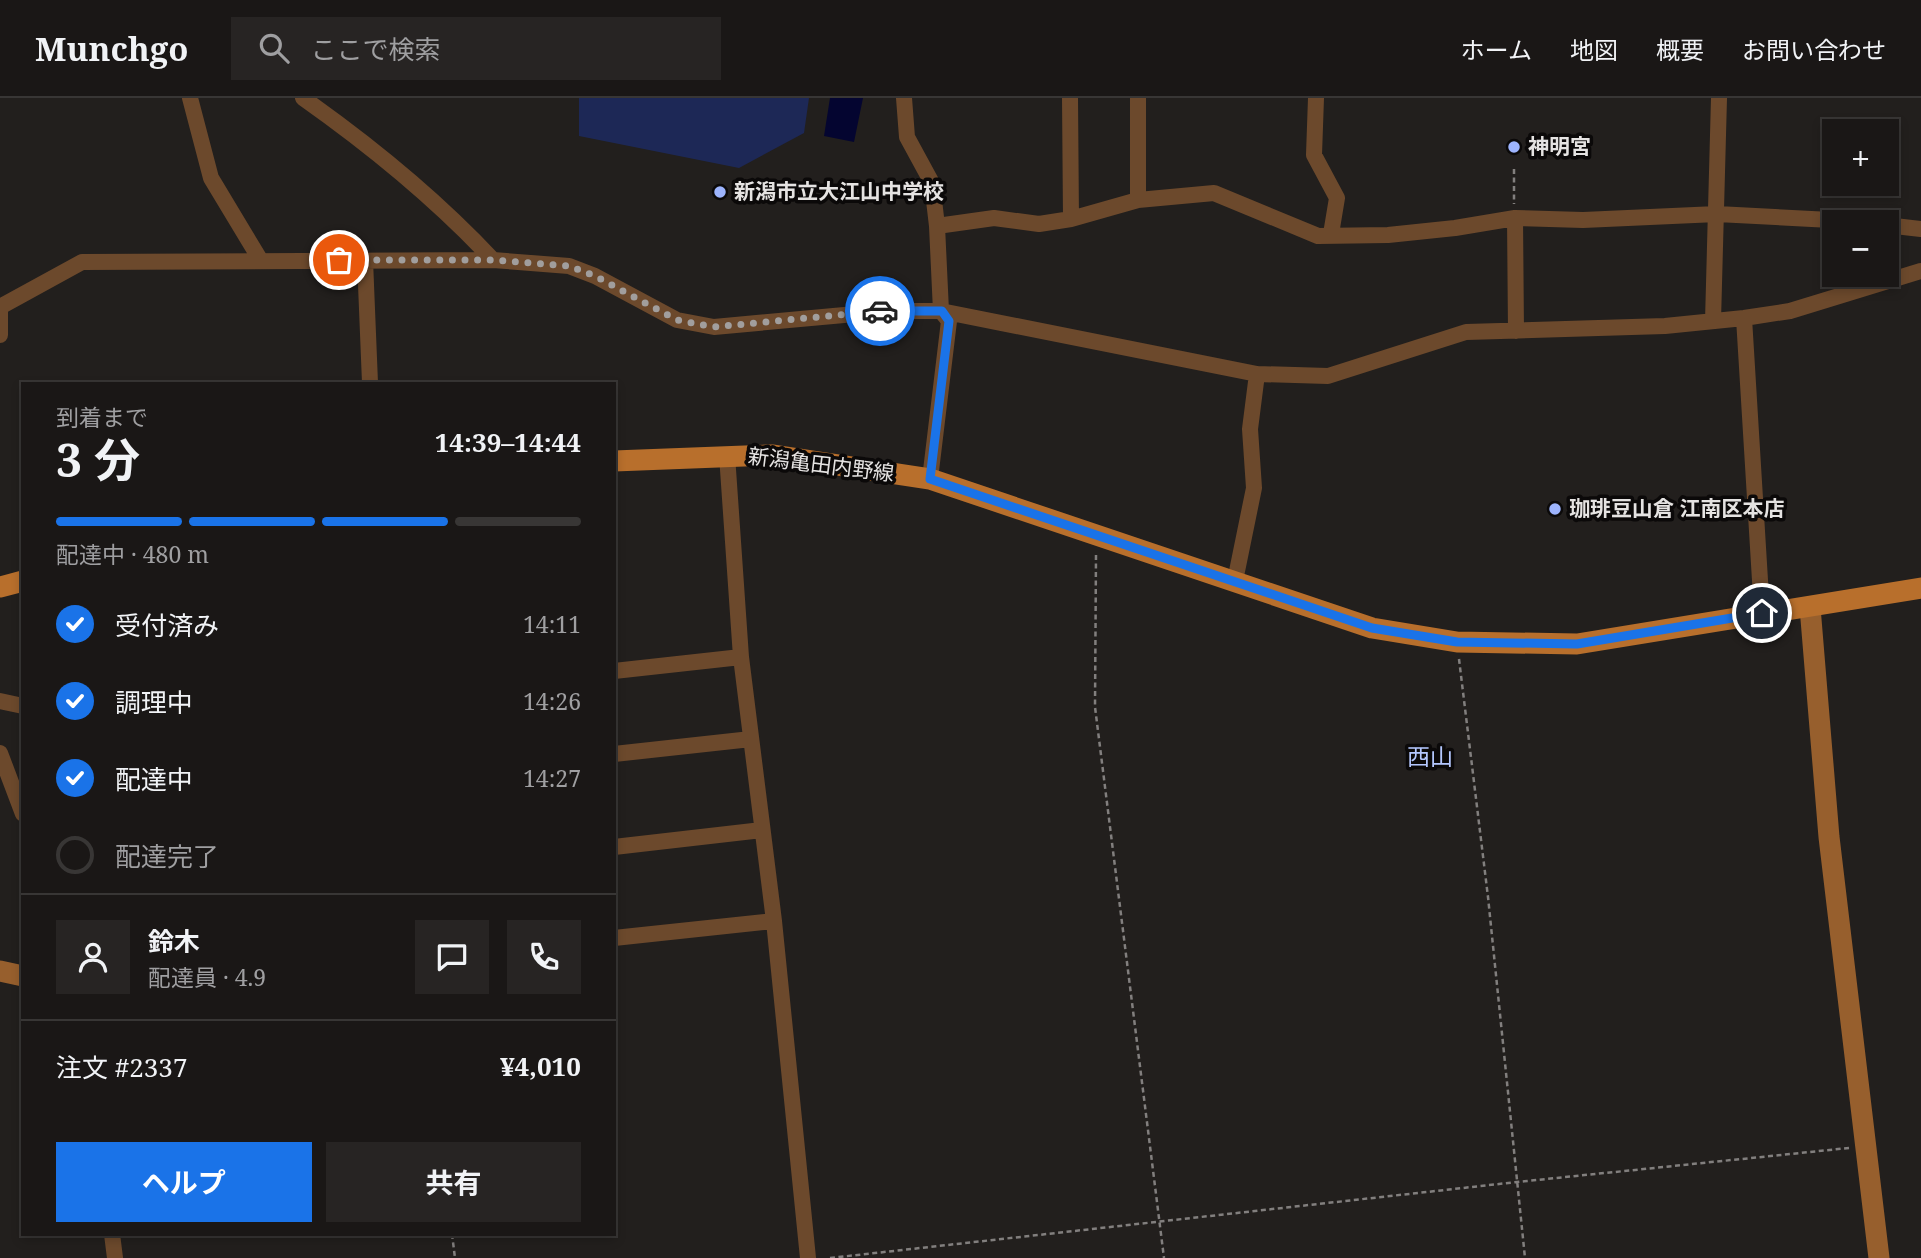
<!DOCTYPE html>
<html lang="ja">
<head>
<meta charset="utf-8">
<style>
  body { margin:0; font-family:"Noto Serif","Noto Sans JP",serif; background:#272423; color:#f1f3f6; height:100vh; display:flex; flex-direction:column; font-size:26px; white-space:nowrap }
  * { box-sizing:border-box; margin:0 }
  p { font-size:23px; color:#9f9fa1 }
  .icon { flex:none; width:38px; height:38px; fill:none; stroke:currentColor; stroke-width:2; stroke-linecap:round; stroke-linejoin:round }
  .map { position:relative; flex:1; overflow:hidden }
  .drawer { position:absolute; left:21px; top:284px; width:595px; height:854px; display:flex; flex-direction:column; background:#1a1716; border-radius:0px; box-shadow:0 4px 10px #0003,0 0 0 2px #383635 }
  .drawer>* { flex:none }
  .controls { position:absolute; left:1822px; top:21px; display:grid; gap:14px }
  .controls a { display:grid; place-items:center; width:77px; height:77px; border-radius:0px; background:#1a1716; box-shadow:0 4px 10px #0003,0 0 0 2px #383635; font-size:35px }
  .pin { position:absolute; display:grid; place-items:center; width:60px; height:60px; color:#fff; margin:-30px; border:4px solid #fff; border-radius:50%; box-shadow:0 2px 7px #0007 }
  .courier { position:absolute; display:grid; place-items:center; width:70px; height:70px; margin:-35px; border:5px solid #1a73e8; border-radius:50%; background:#fff; color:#222; box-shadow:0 2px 9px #0007 }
  .headline em { font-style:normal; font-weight:700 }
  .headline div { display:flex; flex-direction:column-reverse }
  .headline { display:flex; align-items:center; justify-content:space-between; height:119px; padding:0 35px }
  h1 { font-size:46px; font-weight:700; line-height:52px }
  .bar { display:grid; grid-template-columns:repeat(4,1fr); gap:10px 7px; align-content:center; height:84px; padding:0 35px }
  .bar i { height:9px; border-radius:5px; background:#383635 }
  .bar .selected { background:#1a73e8 }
  .bar p { grid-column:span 4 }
  .line { display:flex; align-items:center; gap:18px; padding:0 35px; border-top:2px solid #383635 }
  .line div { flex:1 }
  .round { display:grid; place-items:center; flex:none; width:74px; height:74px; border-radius:0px; background:#272423 }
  ol { padding:0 35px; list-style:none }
  li { display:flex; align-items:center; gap:21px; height:77px }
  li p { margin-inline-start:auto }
  li .icon { padding:7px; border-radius:50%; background:#1a73e8; color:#fff; stroke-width:4 }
  li:last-child { color:#9f9fa1 }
  li i { width:38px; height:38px; border:4px solid #383635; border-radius:50% }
  .button { display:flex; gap:14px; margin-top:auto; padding:14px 35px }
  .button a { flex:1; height:80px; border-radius:0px; background:#1a73e8; color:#fff; font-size:28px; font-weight:700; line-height:80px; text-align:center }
  .button a+a { background:#272423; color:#f1f3f6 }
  header { display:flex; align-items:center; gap:42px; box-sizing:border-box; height:98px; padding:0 35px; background:#1a1716; border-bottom:2px solid #383635 }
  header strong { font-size:33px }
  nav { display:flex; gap:38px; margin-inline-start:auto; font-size:24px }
  .search { width:490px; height:63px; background:#272423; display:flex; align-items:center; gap:18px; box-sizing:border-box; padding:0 24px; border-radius:0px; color:#9f9fa1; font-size:26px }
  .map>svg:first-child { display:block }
  .green { fill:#1d2856 }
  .water { fill:#040530 }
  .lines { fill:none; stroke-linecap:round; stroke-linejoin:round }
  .path { stroke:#827f7e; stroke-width:2.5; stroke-dasharray:5 3.5; stroke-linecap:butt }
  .street { stroke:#6c492c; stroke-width:16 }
  .secondary { stroke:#975f2d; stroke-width:21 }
  .primary { stroke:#b86f2c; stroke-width:21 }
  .done { stroke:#a19e9d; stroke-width:7; stroke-dasharray:0 12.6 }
  .route { stroke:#1a73e8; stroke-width:9 }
  .poi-dot { fill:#9db4fd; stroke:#0b0909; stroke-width:2.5 }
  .labels { text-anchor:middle; stroke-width:7; stroke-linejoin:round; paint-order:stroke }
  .poi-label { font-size:21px; font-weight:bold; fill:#e5e3e2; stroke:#0b0909; text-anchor:start }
  .street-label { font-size:21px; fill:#e5e3e2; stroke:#0b0909 }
  .neighbourhood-label { font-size:23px; fill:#b4c7fe; stroke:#0b0909 }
</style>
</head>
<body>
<header>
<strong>Munchgo</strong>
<div class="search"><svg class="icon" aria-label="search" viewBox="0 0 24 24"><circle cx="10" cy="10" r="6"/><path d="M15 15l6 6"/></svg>ここで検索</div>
<nav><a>ホーム</a><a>地図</a><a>概要</a><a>お問い合わせ</a></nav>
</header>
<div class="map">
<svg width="1921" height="1160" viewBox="0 0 1921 1160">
  <rect width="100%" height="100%" fill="#221f1d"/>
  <path class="green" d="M 579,0 L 809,0 L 804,35 L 739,70 L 579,38 Z"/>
  <path class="water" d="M 830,0 L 863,0 L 854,44 L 824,38 Z"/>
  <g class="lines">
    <path class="path" d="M 1514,71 L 1514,106
      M 1096,457 L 1095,609 L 1164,1160
      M 1459,561 L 1488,799 L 1525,1160
      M 452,1136 L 455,1160
      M 830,1160 L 1517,1084 L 1849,1050"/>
    <path class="street" d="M 190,0 L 211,80 L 261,163
      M 303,0 C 371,48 436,101 493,162
      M 904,0 L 907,39 L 932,85 L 937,128 L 941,213 L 949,223 L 930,381
      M 1070,0 L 1071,121
      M 1138,0 L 1138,102
      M 1316,0 L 1314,57 L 1337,100 L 1331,136
      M 1515,120 L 1516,233
      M 1886,127 L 1921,131
      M 937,128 L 994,120 L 1039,126 L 1071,121 L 1138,102 L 1214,95 L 1318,138 L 1388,137 L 1455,130 L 1515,120 L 1583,122 L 1717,116 L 1869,124
      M 365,162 L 370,285
      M 0,209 L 82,164 L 493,162 L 569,168 L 595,178 L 677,222 L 714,229 L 888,213 L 941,213 L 1257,276 L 1328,278 L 1466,234 L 1665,228 L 1744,220 L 1790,213 L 1921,173
      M 1744,220 L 1762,515
      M 1713,223 L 1719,0
      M 0,237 L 0,209
      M 727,357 L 741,559 L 774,823 L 808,1160
      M 1235,483 L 1254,390 L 1250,331 L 1257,276
      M 614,573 L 741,559
      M 0,603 L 23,608
      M 0,655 L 23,716
      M 614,656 L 751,641
      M 614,749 L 762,732
      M 614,840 L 774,823
      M 112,1136 L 115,1160"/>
    <path class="secondary" d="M 1810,509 L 1829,739 L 1879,1160
      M 0,873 L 23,878"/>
    <path class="primary" d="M 614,363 L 772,357 L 930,381 L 1372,530 L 1457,544 L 1577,546 L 1921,490
      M 0,489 L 23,483"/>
  </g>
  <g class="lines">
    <path class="done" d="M 339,162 L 493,162 L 569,168 L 595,178 L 677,222 L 714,229 L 880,213"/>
    <path class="route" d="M 880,213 L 942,213 L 949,223 L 930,381 L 1372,530 L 1457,544 L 1577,546 L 1762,515"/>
  </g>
  <g class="poi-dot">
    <circle cx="1514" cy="49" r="7"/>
    <circle cx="720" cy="94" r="7"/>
    <circle cx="1555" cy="411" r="7"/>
  </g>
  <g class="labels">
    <g class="poi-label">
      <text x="1528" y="56">神明宮</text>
      <text x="734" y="101">新潟市立大江山中学校</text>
      <text x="1569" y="418">珈琲豆山倉 江南区本店</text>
    </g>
    <g class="street-label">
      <text transform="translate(821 367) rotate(7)" y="7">新潟亀田内野線</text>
    </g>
    <g class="neighbourhood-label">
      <text x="1430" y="667">西山</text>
    </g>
  </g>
</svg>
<div class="controls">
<a>+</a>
<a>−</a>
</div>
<div class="pin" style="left:339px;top:162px;background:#ea580c"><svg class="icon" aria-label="bag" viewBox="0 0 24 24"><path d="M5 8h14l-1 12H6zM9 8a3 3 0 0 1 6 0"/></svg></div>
<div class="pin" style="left:1762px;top:515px;background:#1f2937"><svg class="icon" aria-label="home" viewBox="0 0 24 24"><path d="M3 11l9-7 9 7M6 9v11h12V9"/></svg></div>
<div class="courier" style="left:880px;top:213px"><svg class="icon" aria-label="car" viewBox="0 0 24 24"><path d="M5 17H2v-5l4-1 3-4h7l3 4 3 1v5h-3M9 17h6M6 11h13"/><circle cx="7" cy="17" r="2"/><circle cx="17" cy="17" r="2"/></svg></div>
<section class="drawer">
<div class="headline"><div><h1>3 分</h1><p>到着まで</p></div><em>14:39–14:44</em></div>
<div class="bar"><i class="selected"></i><i class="selected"></i><i class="selected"></i><i></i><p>配達中 · 480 m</p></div>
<ol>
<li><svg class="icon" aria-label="check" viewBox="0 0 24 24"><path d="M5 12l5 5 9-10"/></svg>受付済み<p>14:11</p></li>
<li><svg class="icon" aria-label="check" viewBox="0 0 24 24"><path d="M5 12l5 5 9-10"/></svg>調理中<p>14:26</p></li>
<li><svg class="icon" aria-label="check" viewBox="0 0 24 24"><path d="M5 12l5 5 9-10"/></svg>配達中<p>14:27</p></li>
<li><i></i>配達完了</li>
</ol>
<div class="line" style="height:126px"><a class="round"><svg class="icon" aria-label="person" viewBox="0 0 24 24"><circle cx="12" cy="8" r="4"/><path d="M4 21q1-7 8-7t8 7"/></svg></a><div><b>鈴木</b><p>配達員 · 4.9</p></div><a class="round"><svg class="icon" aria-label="chat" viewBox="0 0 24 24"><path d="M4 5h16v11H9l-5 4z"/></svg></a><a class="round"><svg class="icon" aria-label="phone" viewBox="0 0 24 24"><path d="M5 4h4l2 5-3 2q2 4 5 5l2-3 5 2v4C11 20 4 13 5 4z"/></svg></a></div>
<div class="line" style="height:91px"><div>注文 #2337</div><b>¥4,010</b></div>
<div class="button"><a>ヘルプ</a><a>共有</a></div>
</section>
</div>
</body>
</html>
